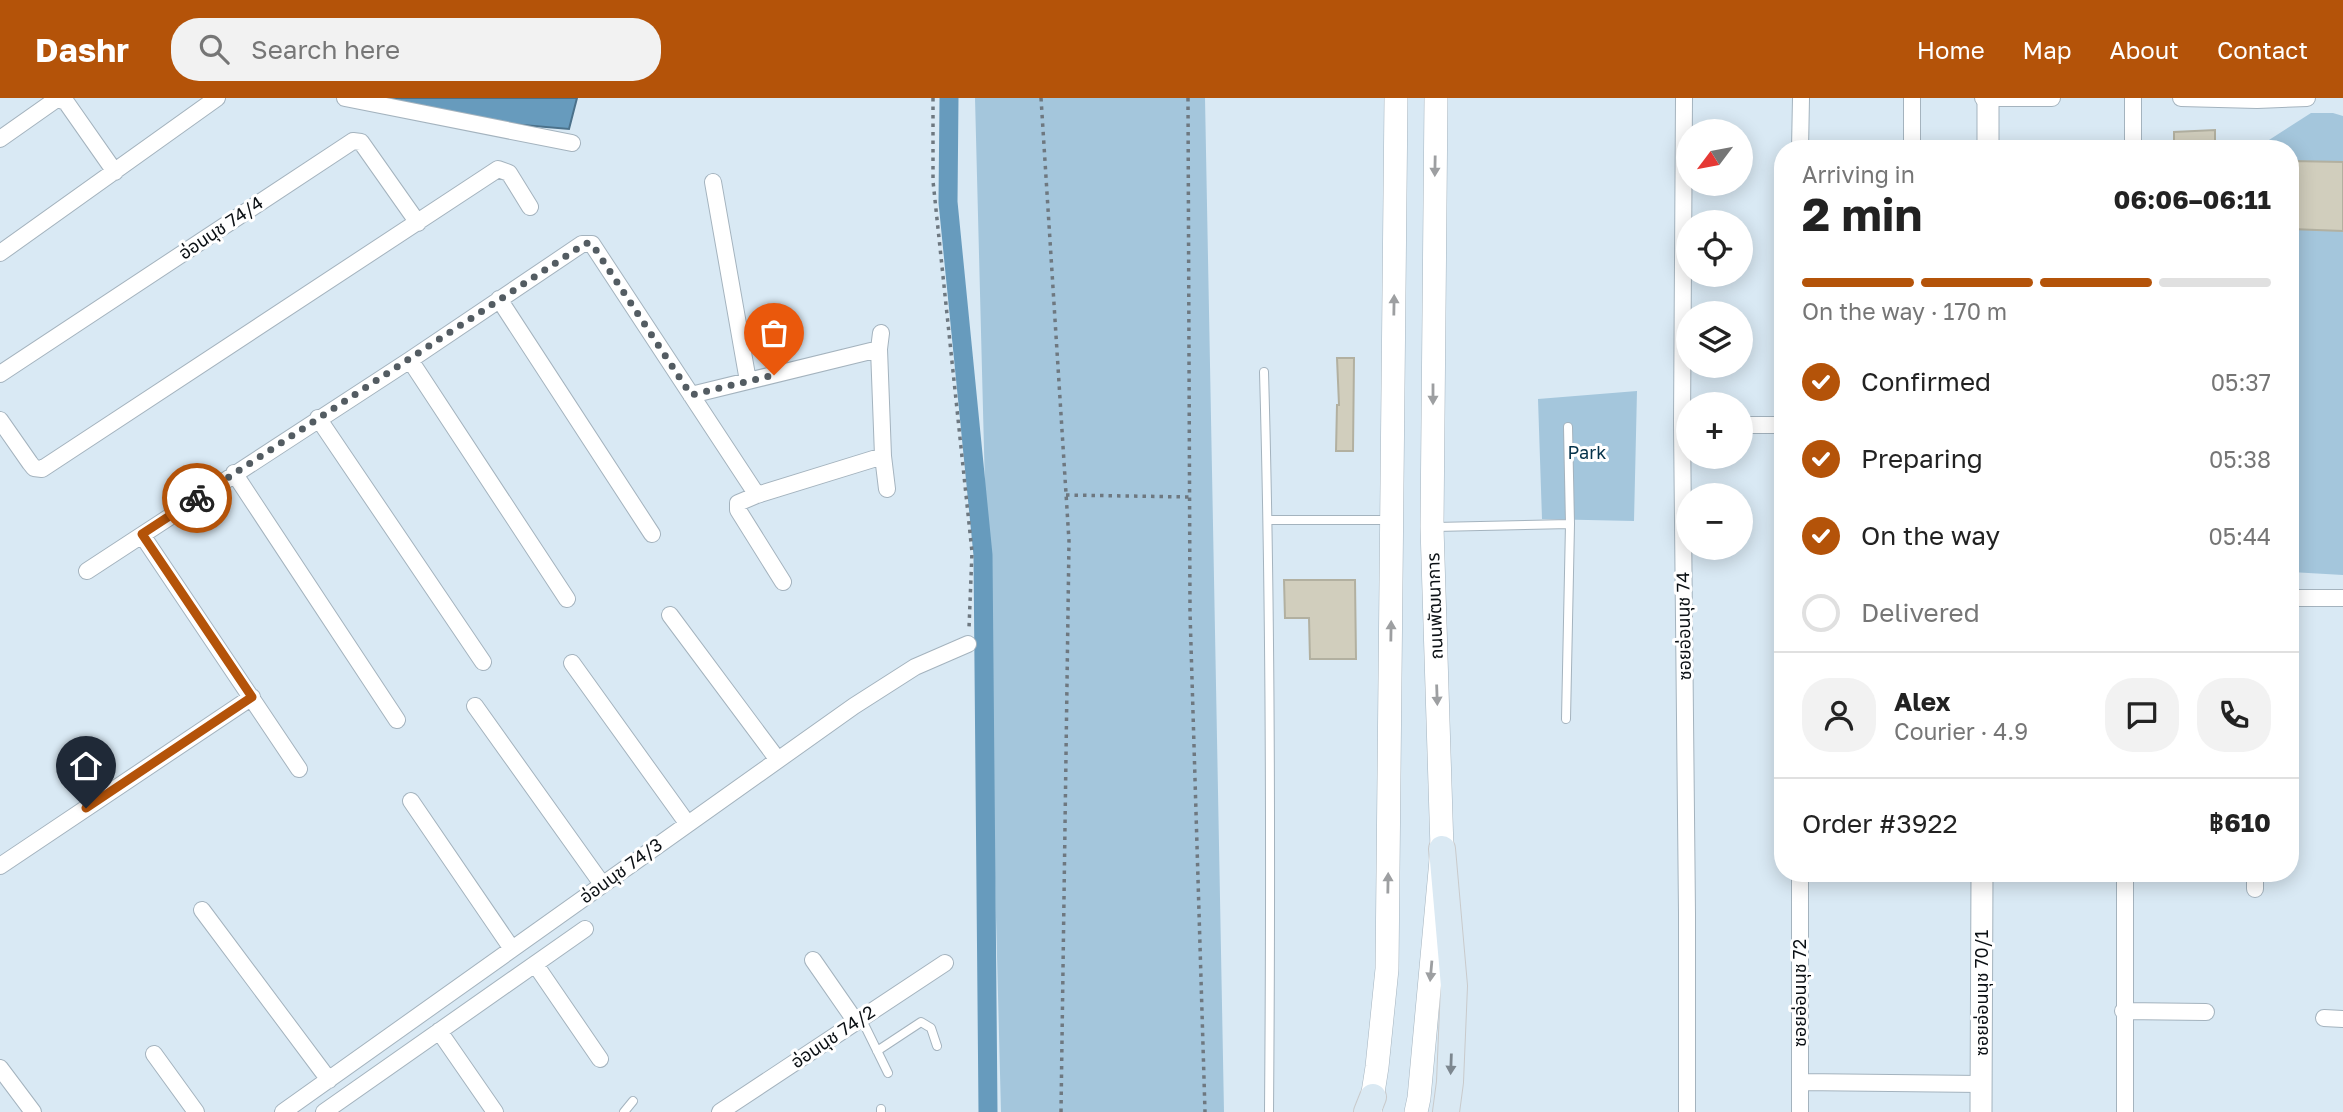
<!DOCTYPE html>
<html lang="en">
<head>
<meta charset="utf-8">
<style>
  body { margin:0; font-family:"Golos Text","Noto Sans Thai",sans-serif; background:#f2f2f2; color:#222; height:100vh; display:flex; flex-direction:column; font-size:26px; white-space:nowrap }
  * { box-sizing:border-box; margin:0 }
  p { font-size:23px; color:#767676 }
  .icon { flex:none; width:38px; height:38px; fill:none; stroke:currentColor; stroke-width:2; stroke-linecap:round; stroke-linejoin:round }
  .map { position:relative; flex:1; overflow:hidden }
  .drawer { position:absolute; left:1774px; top:42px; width:525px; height:742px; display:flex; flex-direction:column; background:#fff; border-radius:28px; box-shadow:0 4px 18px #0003 }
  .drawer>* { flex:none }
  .needle { width:46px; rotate:238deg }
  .tools { position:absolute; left:1676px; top:21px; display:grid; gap:14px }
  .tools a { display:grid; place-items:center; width:77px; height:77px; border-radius:50%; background:#fff; box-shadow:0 4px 18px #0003; font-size:35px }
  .pin { position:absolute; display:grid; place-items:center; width:60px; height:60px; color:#fff; margin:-72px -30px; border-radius:50% 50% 50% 0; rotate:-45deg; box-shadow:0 0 7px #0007 }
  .pin .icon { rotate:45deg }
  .courier { position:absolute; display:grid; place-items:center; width:70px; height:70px; margin:-35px; border:5px solid #b45309; border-radius:50%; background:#fff; color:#222; box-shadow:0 2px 9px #0007 }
  .summary em { font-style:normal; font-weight:700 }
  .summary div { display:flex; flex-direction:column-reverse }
  .summary { display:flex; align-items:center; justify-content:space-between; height:119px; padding:0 28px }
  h1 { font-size:46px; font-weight:700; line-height:52px }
  .bar { display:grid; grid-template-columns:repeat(4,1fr); gap:10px 7px; align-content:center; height:84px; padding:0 28px }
  .bar i { height:9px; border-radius:5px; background:#e0e0e0 }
  .bar .on { background:#b45309 }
  .bar p { grid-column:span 4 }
  .line { display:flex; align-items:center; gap:18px; padding:0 28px; border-top:2px solid #e0e0e0 }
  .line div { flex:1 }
  .round { display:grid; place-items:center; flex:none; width:74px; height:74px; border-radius:28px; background:#f2f2f2 }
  ol { padding:0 28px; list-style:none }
  li { display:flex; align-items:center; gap:21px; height:77px }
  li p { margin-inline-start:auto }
  li .icon { padding:7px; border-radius:50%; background:#b45309; color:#fff; stroke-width:4 }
  li:last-child { color:#767676 }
  li i { width:38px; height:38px; border:4px solid #e0e0e0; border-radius:50% }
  header { display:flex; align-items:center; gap:42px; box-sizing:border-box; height:98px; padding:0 35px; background:#b45309; color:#fff }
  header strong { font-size:33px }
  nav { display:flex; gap:38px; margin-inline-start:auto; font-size:24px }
  .search { width:490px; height:63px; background:#f2f2f2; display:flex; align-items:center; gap:18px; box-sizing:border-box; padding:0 24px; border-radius:28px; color:#767676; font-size:26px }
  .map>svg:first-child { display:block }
  .green { fill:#a4c6dc }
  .water { fill:#679bbd; stroke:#4b718a; stroke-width:2 }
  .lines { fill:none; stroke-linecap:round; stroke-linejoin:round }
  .canal { stroke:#679bbd; stroke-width:19 }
  .building { fill:#d1cebd; stroke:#b2b0a0; stroke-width:2 }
  .service-casing { stroke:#a4b3be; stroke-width:10 }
  .minor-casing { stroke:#a4b3be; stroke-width:18 }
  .tertiary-casing { stroke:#a4b3be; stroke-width:23 }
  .secondary-casing { stroke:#a4b3be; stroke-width:24 }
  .primary-casing { stroke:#c9cacb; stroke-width:28 }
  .path { stroke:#6e7880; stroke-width:3.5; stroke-dasharray:3.5 5; stroke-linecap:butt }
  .service { stroke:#fff; stroke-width:8 }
  .minor { stroke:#fff; stroke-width:16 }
  .tertiary { stroke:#fff; stroke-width:21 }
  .secondary { stroke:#fff; stroke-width:23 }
  .primary { stroke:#dae9f3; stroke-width:26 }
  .oneway { fill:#9d9fa1 }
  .oneway2 { fill:#7d878f }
  .done { stroke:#535c62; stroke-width:7; stroke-dasharray:0 12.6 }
  .route { stroke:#b45309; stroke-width:9 }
  .labels { text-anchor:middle; stroke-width:6; stroke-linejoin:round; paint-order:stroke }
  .street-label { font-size:18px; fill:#0b1014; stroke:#fff }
  .park-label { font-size:18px; fill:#05334b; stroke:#fff }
</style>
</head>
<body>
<header>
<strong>Dashr</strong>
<div class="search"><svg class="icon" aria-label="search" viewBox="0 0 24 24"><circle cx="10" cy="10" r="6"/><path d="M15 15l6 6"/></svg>Search here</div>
<nav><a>Home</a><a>Map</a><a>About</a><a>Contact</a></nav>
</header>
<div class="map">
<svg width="2343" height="1014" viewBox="0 0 2343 1014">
  <rect width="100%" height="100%" fill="#d9e9f4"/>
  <path class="green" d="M 975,0 L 1205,0 L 1224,1014 L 1001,1014 Z
    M 2311,15 L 2333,15 L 2343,18 L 2343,477 L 2291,474 L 2291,51 L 2255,51 Z
    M 1637,293 L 1634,423 L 1542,421 L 1538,301 Z"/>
  <path class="water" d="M 371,0 L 577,0 L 569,31 L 464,22 Z"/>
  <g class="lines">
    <path class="canal" d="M 949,0 L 948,104 L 983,457 L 988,1014"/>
  </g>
  <path class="building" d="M 2215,32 L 2215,51 L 2174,51 L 2174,34 Z
    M 2291,63 L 2343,64 L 2343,133 L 2291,131 Z
    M 1337,260 L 1354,260 L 1353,353 L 1336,353 L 1337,307 L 1339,307 Z
    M 1284,482 L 1355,482 L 1356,561 L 1310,561 L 1309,520 L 1285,520 Z"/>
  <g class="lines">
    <defs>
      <path id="service" d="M 1264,274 C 1271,520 1271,767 1269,1014
        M 1268,422 L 1389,422
        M 1435,429 L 1570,426
        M 1566,621 L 1570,426 L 1568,329
        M 861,920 L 888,975
        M 877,953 L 921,924 L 931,930 L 937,948
        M 624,1014 L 633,1003
        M 881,1014 L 881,1011"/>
      <path id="minor" d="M 345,0 L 572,45
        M 1684,0 L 1682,326 L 1687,815 L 1687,1014
        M 1912,0 L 1912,51
        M 1983,0 L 2052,0
        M 2181,0 L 2257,2 L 2307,0
        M 0,41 L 54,3 L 58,1 L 66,4 L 115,74
        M 1800,51 L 1801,0
        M 2133,51 L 2133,0
        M 713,84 L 748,283
        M 0,155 L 217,0
        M 499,201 L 652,436
        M 881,235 L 879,251 L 883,358 L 887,391
        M 410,262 L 567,501
        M 0,276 L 353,43 L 361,44 L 418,125
        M 691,297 L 879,251
        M 318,320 L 483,564
        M 0,322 L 30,365 L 34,370 L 42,371 L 498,71 L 509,75 L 530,109
        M 1741,327 L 1783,327
        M 234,375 L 397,622
        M 87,473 L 142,437
        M 783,484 L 738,412 L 738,405 L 757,397 L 883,358
        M 2291,500 L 2343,500
        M 670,517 L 778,662
        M 572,565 L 687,725
        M 475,608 L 602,786
        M 299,671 L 142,437 L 410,262 L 582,146 L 592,146 L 757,397
        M 411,703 L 512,851
        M 0,768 L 252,599
        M 2125,775 L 2125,1014
        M 2255,791 L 2255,775
        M 202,812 L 329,982
        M 813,862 L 856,924
        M 535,866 L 600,961
        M 2123,913 L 2206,914
        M 2324,920 L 2343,921
        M 439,933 L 495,1014
        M 154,956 L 196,1014
        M 0,970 L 33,1014
        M 1800,984 L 1981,986
        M 283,1014 L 854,608 L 915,569 L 968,546
        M 324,1014 L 585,831
        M 720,1014 L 945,865
        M 1800,1014 L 1800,775"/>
      <path id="tertiary" d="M 1988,51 L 1988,0
        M 1981,1014 L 1982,775"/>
      <path id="secondary" d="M 1370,1014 L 1377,969 L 1387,871 L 1396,0
        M 1416,1014 L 1419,1000 L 1442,751 L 1432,429 L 1436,0"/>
      <path id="primary" d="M 1442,751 L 1454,888 L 1450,984 L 1446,1014
        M 1367,1014 L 1373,999"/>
    </defs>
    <use href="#service" class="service-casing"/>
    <use href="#minor" class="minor-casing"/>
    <use href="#tertiary" class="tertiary-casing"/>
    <use href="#secondary" class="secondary-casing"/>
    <use href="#primary" class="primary-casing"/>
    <path class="path" d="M 933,0 L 933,83 L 972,454 L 969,530
      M 1041,0 L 1069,443 L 1061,1014
      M 1188,0 L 1190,514 L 1205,1014
      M 1066,397 L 1190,399"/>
    <use href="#service" class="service"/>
    <use href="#minor" class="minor"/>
    <use href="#tertiary" class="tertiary"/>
    <use href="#secondary" class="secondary"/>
    <use href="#primary" class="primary"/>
  </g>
  <defs><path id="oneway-solid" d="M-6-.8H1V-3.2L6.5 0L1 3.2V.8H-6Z" transform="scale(1.75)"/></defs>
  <g class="oneway">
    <use href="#oneway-solid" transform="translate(1435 68) rotate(91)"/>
    <use href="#oneway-solid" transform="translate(1394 207) rotate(-89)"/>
    <use href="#oneway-solid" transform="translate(1433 296) rotate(90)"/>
    <use href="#oneway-solid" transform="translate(1391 533) rotate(-89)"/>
    <use href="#oneway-solid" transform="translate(1437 597) rotate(88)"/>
    <use href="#oneway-solid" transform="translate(1388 785) rotate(-89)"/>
    <use href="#oneway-solid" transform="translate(1431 873) rotate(95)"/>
  </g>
  <use class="oneway2" href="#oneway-solid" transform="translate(1451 966) rotate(92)"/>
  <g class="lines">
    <path class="done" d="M 197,400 L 586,145 L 592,146 L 691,297 L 774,277"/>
    <path class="route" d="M 86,710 L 252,599 L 142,436 L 197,400"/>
  </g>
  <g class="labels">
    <g class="street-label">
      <text transform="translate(221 130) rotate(-34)" y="6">อ่อนนุช 74/4</text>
      <text transform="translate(1435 508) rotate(-92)" y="6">ถนนพัฒนาการ</text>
      <text transform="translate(1684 528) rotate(-91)" y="6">ซอยอ่อนนุช 74</text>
      <text transform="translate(621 773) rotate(-36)" y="6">อ่อนนุช 74/3</text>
      <text transform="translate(1800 895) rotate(-90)" y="6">ซอยอ่อนนุช 72</text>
      <text transform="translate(1982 895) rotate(-90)" y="6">ซอยอ่อนนุช 70/1</text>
      <text transform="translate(833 939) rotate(-34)" y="6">อ่อนนุช 74/2</text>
    </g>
    <g class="park-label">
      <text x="1587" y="361">Park</text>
    </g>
  </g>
</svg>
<div class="tools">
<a><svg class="needle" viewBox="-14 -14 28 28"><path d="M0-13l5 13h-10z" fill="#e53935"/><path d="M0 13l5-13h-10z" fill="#767676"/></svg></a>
<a><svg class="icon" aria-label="locate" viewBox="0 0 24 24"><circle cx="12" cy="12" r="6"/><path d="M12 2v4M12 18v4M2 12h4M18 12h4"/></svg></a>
<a><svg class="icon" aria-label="layers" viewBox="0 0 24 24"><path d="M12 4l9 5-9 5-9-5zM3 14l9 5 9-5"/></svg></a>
<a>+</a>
<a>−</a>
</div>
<div class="pin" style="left:774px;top:277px;background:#ea580c"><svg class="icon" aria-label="bag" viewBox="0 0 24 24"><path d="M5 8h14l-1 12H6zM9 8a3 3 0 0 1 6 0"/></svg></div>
<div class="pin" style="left:86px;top:710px;background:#1f2937"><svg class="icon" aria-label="home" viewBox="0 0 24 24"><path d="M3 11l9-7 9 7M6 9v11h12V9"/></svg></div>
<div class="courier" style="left:197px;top:400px"><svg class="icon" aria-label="bike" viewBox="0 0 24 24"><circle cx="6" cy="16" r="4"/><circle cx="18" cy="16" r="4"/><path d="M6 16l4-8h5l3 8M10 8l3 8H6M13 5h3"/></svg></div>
<section class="drawer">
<div class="summary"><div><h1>2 min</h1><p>Arriving in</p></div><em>06:06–06:11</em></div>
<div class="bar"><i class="on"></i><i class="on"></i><i class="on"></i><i></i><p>On the way · 170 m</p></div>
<ol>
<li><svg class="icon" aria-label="check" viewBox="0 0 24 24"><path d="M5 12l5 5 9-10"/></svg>Confirmed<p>05:37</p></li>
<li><svg class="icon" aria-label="check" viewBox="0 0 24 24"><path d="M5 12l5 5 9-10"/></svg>Preparing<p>05:38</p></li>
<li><svg class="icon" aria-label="check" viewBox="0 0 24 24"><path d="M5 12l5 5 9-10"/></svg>On the way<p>05:44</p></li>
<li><i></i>Delivered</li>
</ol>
<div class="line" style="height:126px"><a class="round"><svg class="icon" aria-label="person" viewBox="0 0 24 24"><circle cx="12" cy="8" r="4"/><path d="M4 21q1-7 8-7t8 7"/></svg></a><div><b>Alex</b><p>Courier · 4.9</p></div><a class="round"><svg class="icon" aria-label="chat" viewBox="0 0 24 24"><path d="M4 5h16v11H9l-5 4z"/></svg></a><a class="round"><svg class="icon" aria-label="phone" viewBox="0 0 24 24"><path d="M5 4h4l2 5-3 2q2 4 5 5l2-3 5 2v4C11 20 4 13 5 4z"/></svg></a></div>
<div class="line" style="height:91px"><div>Order #3922</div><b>฿610</b></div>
</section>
</div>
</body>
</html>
